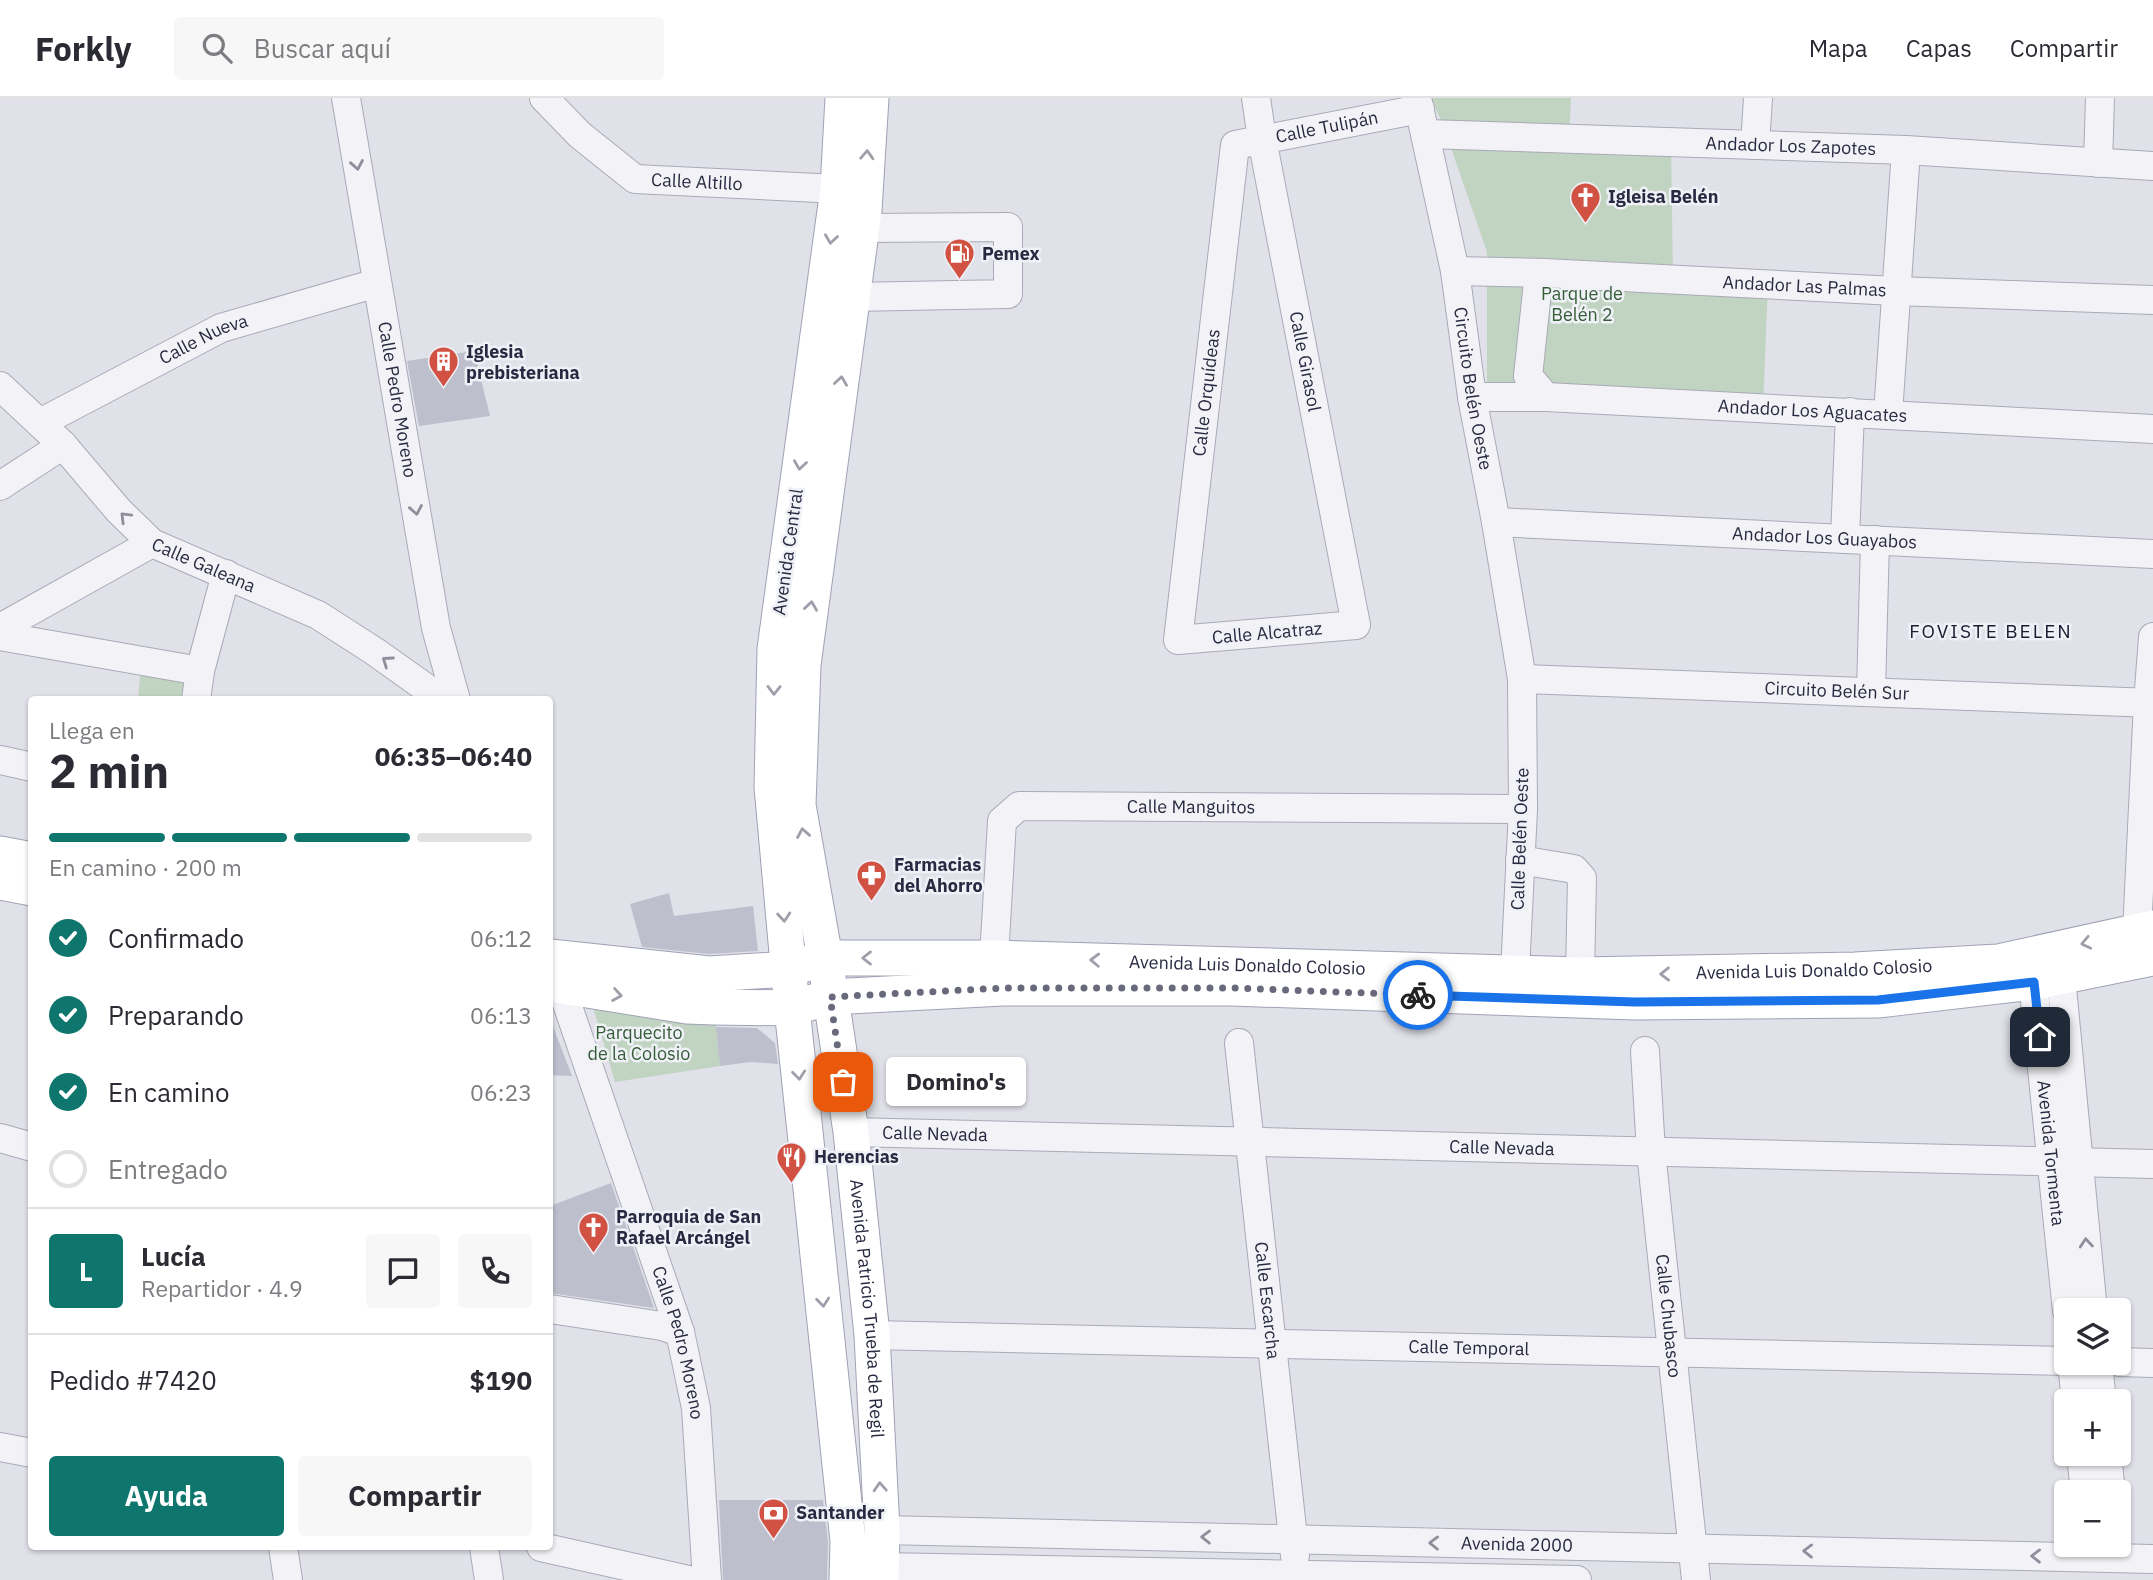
<!DOCTYPE html>
<html lang="es">
<head>
<meta charset="utf-8">
<style>
  body { margin:0; font-family:"IBM Plex Sans",sans-serif; background:#f7f7f7; color:#2b2b33; height:100vh; display:flex; flex-direction:column; font-size:26px; white-space:nowrap }
  * { box-sizing:border-box; margin:0 }
  p { font-size:23px; color:#7c7c81 }
  .icon { flex:none; width:38px; height:38px; fill:none; stroke:currentColor; stroke-width:2; stroke-linecap:round; stroke-linejoin:round }
  .map { position:relative; flex:1; overflow:hidden }
  .sheet { position:absolute; left:28px; top:598px; width:525px; height:854px; display:flex; flex-direction:column; background:#fff; border-radius:7px; box-shadow:0 2px 5px #0004 }
  .sheet>* { flex:none }
  .buttons { position:absolute; left:2054px; top:1200px; display:grid; gap:14px }
  .buttons a { display:grid; place-items:center; width:77px; height:77px; border-radius:7px; background:#fff; box-shadow:0 2px 5px #0004; font-size:35px }
  .pin { position:absolute; display:grid; place-items:center; width:60px; height:60px; color:#fff; margin:-30px; border-radius:14px; box-shadow:0 4px 10px #0006 }
  .courier { position:absolute; display:grid; place-items:center; width:70px; height:70px; margin:-35px; border:5px solid #1a73e8; border-radius:50%; background:#fff; color:#222; box-shadow:0 2px 9px #0007 }
  .bubble { position:absolute; height:49px; border-radius:7px; background:#fff; box-shadow:0 2px 5px #0004; font-size:23px; font-weight:800; line-height:49px; text-align:center }
  .overview em { font-style:normal; font-weight:800 }
  .overview div { display:flex; flex-direction:column-reverse }
  .overview { display:flex; align-items:center; justify-content:space-between; height:119px; padding:0 21px }
  h1 { font-size:46px; font-weight:800; line-height:52px }
  .bar { display:grid; grid-template-columns:repeat(4,1fr); gap:10px 7px; align-content:center; height:84px; padding:0 21px }
  .bar i { height:9px; border-radius:5px; background:#e1e1e2 }
  .bar .on { background:#0f766e }
  .bar p { grid-column:span 4 }
  .line { display:flex; align-items:center; gap:18px; padding:0 21px; border-top:2px solid #e1e1e2 }
  .line div { flex:1 }
  .round { display:grid; place-items:center; flex:none; width:74px; height:74px; border-radius:7px; background:#f7f7f7 }
  ol { padding:0 21px; list-style:none }
  li { display:flex; align-items:center; gap:21px; height:77px }
  li p { margin-inline-start:auto }
  li .icon { padding:7px; border-radius:50%; background:#0f766e; color:#fff; stroke-width:4 }
  li:last-child { color:#7c7c81 }
  li i { width:38px; height:38px; border:4px solid #e1e1e2; border-radius:50% }
  .action { display:flex; gap:14px; margin-top:auto; padding:14px 21px }
  .action a { flex:1; height:80px; border-radius:7px; background:#0f766e; color:#fff; font-size:28px; font-weight:800; line-height:80px; text-align:center }
  .action a+a { background:#f7f7f7; color:#2b2b33 }
  header { display:flex; align-items:center; gap:42px; box-sizing:border-box; height:98px; padding:0 35px; background:#fff; border-bottom:2px solid #e1e1e2 }
  header strong { font-size:33px }
  nav { display:flex; gap:38px; margin-inline-start:auto; font-size:24px }
  .search { width:490px; height:63px; background:#f7f7f7; display:flex; align-items:center; gap:18px; box-sizing:border-box; padding:0 24px; border-radius:7px; color:#7c7c81; font-size:26px }
  .map>svg:first-child { display:block }
  .green { fill:#c1d3c1 }
  .building { fill:#bdbfcc }
  .lines { fill:none; stroke-linecap:round; stroke-linejoin:round }
  .minor-casing { stroke:#a9aab7; stroke-width:30 }
  .major-casing { stroke:#9fa2b5; stroke-width:37 }
  .minor { stroke:#f3f3f7; stroke-width:28 }
  .major { stroke:#fff; stroke-width:35 }
  .oneway { stroke:#9e9faa }
  .oneway2 { stroke:#8e8e9c }
  .done { stroke:#686a7c; stroke-width:7; stroke-dasharray:0 12.6 }
  .route { stroke:#1a73e8; stroke-width:9 }
  .labels { text-anchor:middle; stroke-width:5; stroke-linejoin:round; paint-order:stroke }
  .street-label { font-size:18px; fill:#282a41; stroke:#eff1f7 }
  .poi-label { font-size:18px; font-weight:bold; fill:#282a41; stroke:#eff1f7; text-anchor:start }
  .park-label { font-size:18px; fill:#355d38; stroke:#eff1f7 }
  .neighbourhood-label { font-size:19px; letter-spacing:2px; fill:#1a1c32; stroke:#eff1f7 }
</style>
</head>
<body>
<header>
<strong>Forkly</strong>
<div class="search"><svg class="icon" aria-label="search" viewBox="0 0 24 24"><circle cx="10" cy="10" r="6"/><path d="M15 15l6 6"/></svg>Buscar aquí</div>
<nav><a>Mapa</a><a>Capas</a><a>Compartir</a></nav>
</header>
<div class="map">
<svg width="2153" height="1482" viewBox="0 0 2153 1482">
  <rect width="100%" height="100%" fill="#e0e1e9"/>
  <path class="green" d="M 1430,0 L 1571,0 L 1569,41 L 1671,45 L 1673,182 L 1768,185 L 1763,310 L 1487,299 L 1487,154 L 1442,24 Z
    M 141,567 L 195,575 L 190,602 L 138,602 Z
    M 593,909 L 716,921 L 720,968 L 615,984 Z"/>
  <path class="building" d="M 474,253 L 490,318 L 419,328 L 407,263 Z
    M 669,795 L 674,818 L 753,808 L 758,853 L 709,856 L 642,849 L 630,806 Z
    M 550,923 L 551,923 L 572,978 L 550,977 Z
    M 716,929 L 757,930 L 775,945 L 778,966 L 750,964 L 720,968 Z
    M 611,1085 L 650,1198 L 654,1210 L 550,1195 L 550,1108 Z
    M 719,1402 L 823,1402 L 828,1444 L 827,1482 L 723,1482 Z"/>
  <g class="lines">
    <defs>
      <g id="minor">
        <path id="s1" d="M 346,0 L 436,530 L 456,602"/>
        <path id="s2" d="M 544,0 L 580,37 L 635,81 L 838,91"/>
        <path id="s3" d="M 1256,0 L 1262,41 L 1356,527 L 1178,542 L 1235,47 L 1420,11"/>
        <path id="s4" d="M 1417,0 L 1455,173 L 1472,299 L 1496,424 L 1522,581 L 1523,711 L 1514,894"/>
        <path id="s5" d="M 1427,36 L 1906,52 L 2153,68"/>
        <path d="M 1755,47 L 1758,0"/>
        <path d="M 2098,65 L 2100,0"/>
        <path id="s6" d="M 1455,173 L 1544,175 L 1895,193 L 2153,202"/>
        <path d="M 1539,175 L 1528,278 L 1546,299"/>
        <path d="M 852,199 L 1008,196 L 1008,129 L 862,130"/>
        <path id="s7" d="M 0,288 L 63,347 L 119,413 L 152,445 L 318,517 L 374,553 L 443,602"/>
        <path id="s8" d="M 1472,299 L 1546,299 L 2153,331"/>
        <path d="M 1888,316 L 1906,52"/>
        <path id="s9" d="M 40,325 L 221,230 L 377,185"/>
        <path d="M 0,388 L 63,347"/>
        <path id="s10" d="M 1496,424 L 2153,456"/>
        <path d="M 1845,441 L 1850,314"/>
        <path d="M 0,530 L 152,445"/>
        <path d="M 0,538 L 200,573"/>
        <path id="s11" d="M 1522,581 L 2153,605"/>
        <path d="M 1871,594 L 1875,442"/>
        <path d="M 196,602 L 200,573 L 226,476"/>
        <path d="M 0,662 L 32,669"/>
        <path d="M 1520,762 L 1574,771 L 1582,780 L 1580,877"/>
        <path d="M 2140,853 L 2137,834 L 2148,605 L 2153,539"/>
        <path id="s12" d="M 994,860 L 1002,723 L 1019,708 L 1523,711"/>
        <path id="s13" d="M 2031,864 L 2067,1213"/>
        <path id="s14" d="M 555,871 L 680,1234 L 696,1310 L 707,1482"/>
        <path d="M 2061,879 L 2093,1213"/>
        <path id="s15" d="M 1239,945 L 1295,1458"/>
        <path id="s16" d="M 1645,953 L 1651,1054 L 1696,1482"/>
        <path id="s17" d="M 851,1034 L 2153,1066"/>
        <path d="M 0,1040 L 32,1049"/>
        <path d="M 550,1211 L 662,1228 L 680,1234"/>
        <path id="s18" d="M 872,1237 L 2067,1263"/>
        <path d="M 2119,1264 L 2153,1265"/>
        <path d="M 2072,1265 L 2076,1304"/>
        <path d="M 2098,1265 L 2102,1304"/>
        <path d="M 0,1349 L 32,1355"/>
        <path d="M 2081,1356 L 2085,1395"/>
        <path d="M 2107,1356 L 2111,1395"/>
        <path id="s19" d="M 882,1432 L 2153,1461"/>
        <path d="M 283,1449 L 288,1482"/>
        <path d="M 484,1449 L 489,1482"/>
        <path d="M 541,1449 L 688,1482"/>
        <path d="M 882,1469 L 1577,1482"/>
      </g>
      <g id="major">
        <path d="M 843,0 L 838,91 L 775,551 L 772,689 L 792,910 L 848,1443 L 847,1482"/>
        <path id="s20" d="M 871,0 L 864,112 L 803,567 L 798,707 L 825,860 L 851,1034 L 872,1237 L 882,1432 L 881,1482"/>
        <path d="M 0,756 L 32,762"/>
        <path d="M 0,784 L 32,790"/>
        <path id="s21" d="M 550,859 L 709,876 L 789,871 L 825,860 L 994,860 L 1580,877 L 1855,872 L 1998,864 L 2153,830"/>
        <path d="M 550,886 L 687,908 L 714,909 L 792,910 L 830,899 L 1003,890 L 1232,890 L 1635,904 L 1878,902 L 2034,884 L 2153,860"/>
      </g>
    </defs>
    <use href="#minor" class="minor-casing"/>
    <use href="#major" class="major-casing"/>
    <use href="#minor" class="minor"/>
    <use href="#major" class="major"/>
  </g>
  <defs><path id="oneway-chevron" d="M-2-3.5L2.5 0L-2 3.5" fill="none" stroke-width="1.6" stroke-linecap="round" stroke-linejoin="round" transform="scale(1.75)"/></defs>
  <g class="oneway">
    <use href="#oneway-chevron" transform="translate(867 57) rotate(-87)"/>
    <use href="#oneway-chevron" transform="translate(831 141) rotate(98)"/>
    <use href="#oneway-chevron" transform="translate(841 283) rotate(-82)"/>
    <use href="#oneway-chevron" transform="translate(800 367) rotate(98)"/>
    <use href="#oneway-chevron" transform="translate(811 508) rotate(-82)"/>
    <use href="#oneway-chevron" transform="translate(774 592) rotate(91)"/>
    <use href="#oneway-chevron" transform="translate(803 735) rotate(-100)"/>
    <use href="#oneway-chevron" transform="translate(784 819) rotate(85)"/>
    <use href="#oneway-chevron" transform="translate(2086 845) rotate(168)"/>
    <use href="#oneway-chevron" transform="translate(867 860) rotate(180)"/>
    <use href="#oneway-chevron" transform="translate(1095 862) rotate(-178)"/>
    <use href="#oneway-chevron" transform="translate(1665 876) rotate(179)"/>
    <use href="#oneway-chevron" transform="translate(617 897) rotate(9)"/>
    <use href="#oneway-chevron" transform="translate(799 977) rotate(84)"/>
    <use href="#oneway-chevron" transform="translate(823 1204) rotate(84)"/>
    <use href="#oneway-chevron" transform="translate(880 1389) rotate(-93)"/>
  </g>
  <g class="oneway2">
    <use href="#oneway-chevron" transform="translate(357 67) rotate(80)"/>
    <use href="#oneway-chevron" transform="translate(416 412) rotate(80)"/>
    <use href="#oneway-chevron" transform="translate(125 419) rotate(-135)"/>
    <use href="#oneway-chevron" transform="translate(387 563) rotate(-145)"/>
    <use href="#oneway-chevron" transform="translate(2086 1145) rotate(-95)"/>
    <use href="#oneway-chevron" transform="translate(1206 1439) rotate(-179)"/>
    <use href="#oneway-chevron" transform="translate(1434 1445) rotate(-179)"/>
    <use href="#oneway-chevron" transform="translate(1808 1453) rotate(-179)"/>
    <use href="#oneway-chevron" transform="translate(2036 1458) rotate(-179)"/>
  </g>
  <g class="lines">
    <path class="done" d="M 843,984 L 830,899 L 1003,890 L 1232,890 L 1418,897"/>
    <path class="route" d="M 1418,897 L 1635,904 L 1878,902 L 2034,884 L 2040,939"/>
  </g>
  <defs>
    <symbol id="church-pin" viewBox="-11 -11 22 30"><path d="M0 17L-7.5 6A9.5 9.5 0 1 1 7.5 6Z" fill="#d15242" stroke="#eff1f7"/><path d="M-1.2-6h2.4v3.5h3.3v2.4h-3.3V6h-2.4V-.1h-3.3v-2.4h3.3Z" fill="#fff"/></symbol>
    <symbol id="fuel-pin" viewBox="-11 -11 22 30"><path d="M0 17L-7.5 6A9.5 9.5 0 1 1 7.5 6Z" fill="#d15242" stroke="#eff1f7"/><path d="M-5.5-6h7V0h2V4h1.3V-2.5L3-4.5l.8-.8L6-3V5H2.5V1h-1V6h-7ZM-4.2-4.7v3.2H.2V-4.7Z" fill="#fff"/></symbol>
    <symbol id="building-pin" viewBox="-11 -11 22 30"><path d="M0 17L-7.5 6A9.5 9.5 0 1 1 7.5 6Z" fill="#d15242" stroke="#eff1f7"/><path d="M-4-6H4V6H1V3H-1V6H-4ZM-2.5-4.3h1.7v1.8h-1.7ZM.8-4.3h1.7v1.8H.8ZM-2.5-1h1.7V.8h-1.7ZM.8-1h1.7V.8H.8Z" fill="#fff"/></symbol>
    <symbol id="pharmacy-pin" viewBox="-11 -11 22 30"><path d="M0 17L-7.5 6A9.5 9.5 0 1 1 7.5 6Z" fill="#d15242" stroke="#eff1f7"/><path d="M-2-6h4v4h4v4h-4v4h-4v-4h-4v-4h4Z" fill="#fff"/></symbol>
    <symbol id="restaurant-pin" viewBox="-11 -11 22 30"><path d="M0 17L-7.5 6A9.5 9.5 0 1 1 7.5 6Z" fill="#d15242" stroke="#eff1f7"/><path d="M-5-6h1v4h1v-4h1v4h1v-4h1v5L-1.5 .5V6h-2V.5L-5-1ZM5-6V6H3V1.5H1.5Q1.5-4 5-6Z" fill="#fff"/></symbol>
    <symbol id="bank-pin" viewBox="-11 -11 22 30"><path d="M0 17L-7.5 6A9.5 9.5 0 1 1 7.5 6Z" fill="#d15242" stroke="#eff1f7"/><path d="M-6-4H6V4H-6ZM0-2.3a2.3 2.3 0 1 0 0 4.6a2.3 2.3 0 1 0 0-4.6Z" fill="#fff"/></symbol>
  </defs>
  <g fill-rule="evenodd">
    <use href="#church-pin" x="1568" y="82" width="35" height="47"/>
    <use href="#fuel-pin" x="942" y="138" width="35" height="47"/>
    <use href="#building-pin" x="426" y="246" width="35" height="47"/>
    <use href="#pharmacy-pin" x="854" y="760" width="35" height="47"/>
    <use href="#restaurant-pin" x="774" y="1042" width="35" height="47"/>
    <use href="#church-pin" x="576" y="1112" width="35" height="47"/>
    <use href="#bank-pin" x="756" y="1398" width="35" height="47"/>
  </g>
  <g class="labels">
    <g class="street-label">
      <text dy="6" stroke="none"><textPath href="#s3" startOffset="1307">Calle Tulipán</textPath></text>
      <text dy="6" stroke="none"><textPath href="#s5" startOffset="364">Andador Los Zapotes</textPath></text>
      <text dy="6" stroke="none"><textPath href="#s2" startOffset="184">Calle Altillo</textPath></text>
      <text dy="6" stroke="none"><textPath href="#s6" startOffset="350">Andador Las Palmas</textPath></text>
      <text dy="6" stroke="none"><textPath href="#s9" startOffset="184">Calle Nueva</textPath></text>
      <text dy="6" stroke="none"><textPath href="#s3" startOffset="268">Calle Girasol</textPath></text>
      <text dy="6" stroke="none"><textPath href="#s4" startOffset="296">Circuito Belén Oeste</textPath></text>
      <text dy="6" stroke="none"><textPath href="#s3" startOffset="964">Calle Orquídeas</textPath></text>
      <text dy="6" stroke="none"><textPath href="#s1" startOffset="306">Calle Pedro Moreno</textPath></text>
      <text dy="6" stroke="none"><textPath href="#s8" startOffset="341">Andador Los Aguacates</textPath></text>
      <text dy="6" stroke="none"><textPath href="#s10" startOffset="329">Andador Los Guayabos</textPath></text>
      <text transform="translate(788 454) rotate(-82)" y="6">Avenida Central</text>
      <text dy="6" stroke="none"><textPath href="#s7" startOffset="275">Calle Galeana</textPath></text>
      <text transform="translate(1267 535) rotate(-5)" y="6">Calle Alcatraz</text>
      <text dy="6" stroke="none"><textPath href="#s11" startOffset="315">Circuito Belén Sur</textPath></text>
      <text dy="6" stroke="none"><textPath href="#s12" startOffset="332">Calle Manguitos</textPath></text>
      <text transform="translate(1520 741) rotate(-88)" y="6">Calle Belén Oeste</text>
      <text dy="6" stroke="none"><textPath href="#s21" startOffset="700">Avenida Luis Donaldo Colosio</textPath></text>
      <text dy="6" stroke="none"><textPath href="#s21" startOffset="1267">Avenida Luis Donaldo Colosio</textPath></text>
      <text dy="6" stroke="none"><textPath href="#s17" startOffset="84">Calle Nevada</textPath></text>
      <text dy="6" stroke="none"><textPath href="#s17" startOffset="651">Calle Nevada</textPath></text>
      <text dy="6" stroke="none"><textPath href="#s13" startOffset="192">Avenida Tormenta</textPath></text>
      <text dy="6" stroke="none"><textPath href="#s15" startOffset="259">Calle Escarcha</textPath></text>
      <text dy="6" stroke="none"><textPath href="#s20" startOffset="1220">Avenida Patricio Trueba de Regil</textPath></text>
      <text dy="6" stroke="none"><textPath href="#s16" startOffset="266">Calle Chubasco</textPath></text>
      <text dy="6" stroke="none"><textPath href="#s14" startOffset="394">Calle Pedro Moreno</textPath></text>
      <text dy="6" stroke="none"><textPath href="#s18" startOffset="597">Calle Temporal</textPath></text>
      <text dy="6" stroke="none"><textPath href="#s19" startOffset="635">Avenida 2000</textPath></text>
    </g>
    <g class="poi-label">
      <text x="1608" y="105">Igleisa Belén</text>
      <text x="982" y="162">Pemex</text>
      <text x="466" y="260">Iglesia<tspan x="466" dy="21">prebisteriana</tspan></text>
      <text x="894" y="773">Farmacias<tspan x="894" dy="21">del Ahorro</tspan></text>
      <text x="814" y="1065">Herencias</text>
      <text x="616" y="1125">Parroquia de San<tspan x="616" dy="21">Rafael Arcángel</tspan></text>
      <text x="796" y="1421">Santander</text>
    </g>
    <g class="park-label">
      <text x="1582" y="202">Parque de<tspan x="1582" dy="21">Belén 2</tspan></text>
      <text x="639" y="941">Parquecito<tspan x="639" dy="21">de la Colosio</tspan></text>
    </g>
    <g class="neighbourhood-label">
      <text x="1991" y="540">FOVISTE BELEN</text>
    </g>
  </g>
</svg>
<div class="buttons">
<a><svg class="icon" aria-label="layers" viewBox="0 0 24 24"><path d="M12 4l9 5-9 5-9-5zM3 14l9 5 9-5"/></svg></a>
<a>+</a>
<a>−</a>
</div>
<div class="pin" style="left:843px;top:984px;background:#ea580c"><svg class="icon" aria-label="bag" viewBox="0 0 24 24"><path d="M5 8h14l-1 12H6zM9 8a3 3 0 0 1 6 0"/></svg></div>
<div class="pin" style="left:2040px;top:939px;background:#1f2937"><svg class="icon" aria-label="home" viewBox="0 0 24 24"><path d="M3 11l9-7 9 7M6 9v11h12V9"/></svg></div>
<div class="courier" style="left:1418px;top:897px"><svg class="icon" aria-label="bike" viewBox="0 0 24 24"><circle cx="6" cy="16" r="4"/><circle cx="18" cy="16" r="4"/><path d="M6 16l4-8h5l3 8M10 8l3 8H6M13 5h3"/></svg></div>
<div class="bubble" style="left:886px;top:959px;width:140px">Domino's</div>
<section class="sheet">
<div class="overview"><div><h1>2 min</h1><p>Llega en</p></div><em>06:35–06:40</em></div>
<div class="bar"><i class="on"></i><i class="on"></i><i class="on"></i><i></i><p>En camino · 200 m</p></div>
<ol>
<li><svg class="icon" aria-label="check" viewBox="0 0 24 24"><path d="M5 12l5 5 9-10"/></svg>Confirmado<p>06:12</p></li>
<li><svg class="icon" aria-label="check" viewBox="0 0 24 24"><path d="M5 12l5 5 9-10"/></svg>Preparando<p>06:13</p></li>
<li><svg class="icon" aria-label="check" viewBox="0 0 24 24"><path d="M5 12l5 5 9-10"/></svg>En camino<p>06:23</p></li>
<li><i></i>Entregado</li>
</ol>
<div class="line" style="height:126px"><b class="round" style="background:#0f766e;color:#fff">L</b><div><b>Lucía</b><p>Repartidor · 4.9</p></div><a class="round"><svg class="icon" aria-label="chat" viewBox="0 0 24 24"><path d="M4 5h16v11H9l-5 4z"/></svg></a><a class="round"><svg class="icon" aria-label="phone" viewBox="0 0 24 24"><path d="M5 4h4l2 5-3 2q2 4 5 5l2-3 5 2v4C11 20 4 13 5 4z"/></svg></a></div>
<div class="line" style="height:91px"><div>Pedido #7420</div><b>$190</b></div>
<div class="action"><a>Ayuda</a><a>Compartir</a></div>
</section>
</div>
</body>
</html>
